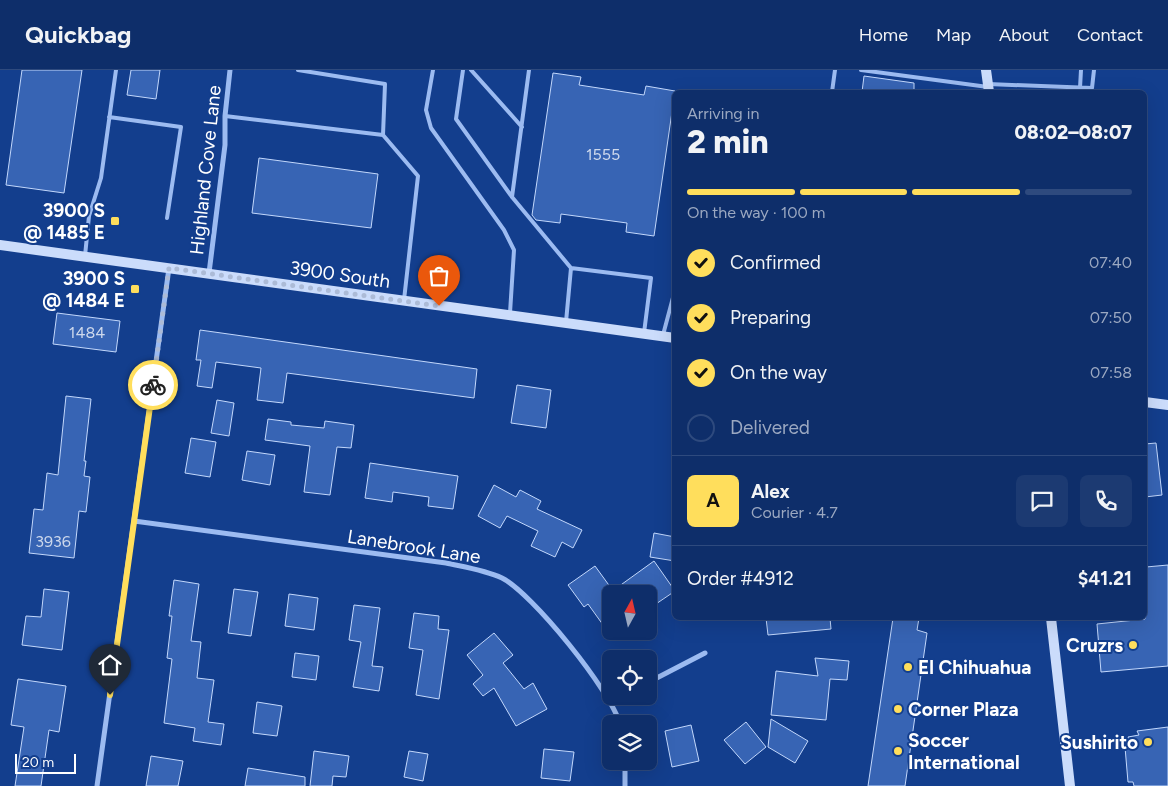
<!DOCTYPE html>
<html lang="en">
<head>
<meta charset="utf-8">
<style>
  body { margin:0; font-family:Figtree,sans-serif; background:#1c3a72; color:#f1f3f6; height:100vh; display:flex; flex-direction:column; font-size:19px; white-space:nowrap }
  * { box-sizing:border-box; margin:0 }
  p { font-size:16px; color:#9ba8c1 }
  .icon { flex:none; width:28px; height:28px; fill:none; stroke:currentColor; stroke-width:2; stroke-linecap:round; stroke-linejoin:round }
  .map { position:relative; flex:1; overflow:hidden }
  .side { position:absolute; left:672px; top:20px; width:475px; height:530px; display:flex; flex-direction:column; background:#0e2e6a; border-radius:8px; box-shadow:0 5px 20px #0002,0 0 0 1px #2e4a7e }
  .side>* { flex:none }
  .needle { width:32px; rotate:8deg }
  .tools { position:absolute; left:602px; top:515px; display:grid; gap:10px }
  .tools a { display:grid; place-items:center; width:55px; height:55px; border-radius:8px; background:#0e2e6a; box-shadow:0 5px 20px #0002,0 0 0 1px #2e4a7e; font-size:25px }
  .scale { position:absolute; left:15px; bottom:12px; width:61px; box-sizing:border-box; padding-left:5px; border:2px solid #fff; border-top:0; font-size:14px; line-height:18px; white-space:nowrap; color:#fff; -webkit-text-stroke:4px #133e8d; paint-order:stroke }
  .pin { position:absolute; display:grid; place-items:center; width:42px; height:42px; color:#fff; margin:-51px -21px; border-radius:50% 50% 50% 0; rotate:-45deg; box-shadow:0 0 5px #0007 }
  .pin .icon { rotate:45deg }
  .courier { position:absolute; display:grid; place-items:center; width:50px; height:50px; margin:-25px; border:4px solid #ffde5c; border-radius:50%; background:#fff; color:#222; box-shadow:0 1px 6px #0007 }
  .head em { font-style:normal; font-weight:800 }
  .head div { display:flex; flex-direction:column-reverse }
  .head { display:flex; align-items:center; justify-content:space-between; height:85px; padding:0 15px }
  h1 { font-size:32px; font-weight:800; line-height:38px }
  .bar { display:grid; grid-template-columns:repeat(4,1fr); gap:8px 5px; align-content:center; height:60px; padding:0 15px }
  .bar i { height:6px; border-radius:4px; background:#2e4a7e }
  .bar .active { background:#ffde5c }
  .bar p { grid-column:span 4 }
  .line { display:flex; align-items:center; gap:12px; padding:0 15px; border-top:1px solid #2e4a7e }
  .line div { flex:1 }
  .round { display:grid; place-items:center; flex:none; width:52px; height:52px; border-radius:8px; background:#1c3a72 }
  ol { padding:0 15px; list-style:none }
  li { display:flex; align-items:center; gap:15px; height:55px }
  li p { margin-inline-start:auto }
  li .icon { padding:5px; border-radius:50%; background:#ffde5c; color:#111; stroke-width:4 }
  li:last-child { color:#9ba8c1 }
  li i { width:28px; height:28px; border:2px solid #2e4a7e; border-radius:50% }
  header { display:flex; align-items:center; gap:30px; box-sizing:border-box; height:70px; padding:0 25px; background:#0e2e6a; border-bottom:1px solid #2e4a7e }
  header strong { font-size:24px }
  nav { display:flex; gap:28px; margin-inline-start:auto; font-size:18px }
  .map>svg:first-child { display:block }
  .building { fill:#3764b4; stroke:#c3d8fc }
  .lines { fill:none; stroke-linecap:round; stroke-linejoin:round }
  .lane { stroke:#9cbbf1; stroke-width:4 }
  .street { stroke:#9cbbf1; stroke-width:5 }
  .secondary { stroke:#cbdcfb; stroke-width:10 }
  .done { stroke:#acbbd7; stroke-width:5; stroke-dasharray:0 9 }
  .route { stroke:#ffde5c; stroke-width:6 }
  .poi-dot { fill:#ffde5c; stroke:#133e8d; stroke-width:2 }
  .labels { text-anchor:middle; stroke-width:4; stroke-linejoin:round; paint-order:stroke }
  .number-label { font-size:16px; fill:#cdd8ec }
  .street-label { font-size:19px; fill:#fff; stroke:#133e8d }
  .poi-label { font-size:19px; font-weight:bold; fill:#fff; stroke:#133e8d; text-anchor:end }
</style>
</head>
<body>
<header>
<strong>Quickbag</strong>
<nav><a>Home</a><a>Map</a><a>About</a><a>Contact</a></nav>
</header>
<div class="map">
<svg width="1168" height="716" viewBox="0 0 1168 716">
  <rect width="100%" height="100%" fill="#133e8d"/>
  <path class="building" d="M 22,0 L 82,0 L 64,123 L 6,115 Z
    M 131,0 L 160,0 L 156,29 L 127,25 Z
    M 553,3 L 581,7 L 579,15 L 644,25 L 646,16 L 675,21 L 654,166 L 626,162 L 627,153 L 561,144 L 560,153 L 536,150 L 532,145 Z
    M 864,6 L 914,13 L 914,22 L 862,22 Z
    M 259,88 L 378,104 L 371,158 L 252,143 Z
    M 57,243 L 120,251 L 116,282 L 53,274 Z
    M 200,260 L 477,299 L 474,328 L 287,303 L 283,333 L 257,330 L 261,298 L 216,292 L 212,318 L 197,316 L 201,290 L 196,290 Z
    M 517,315 L 551,320 L 546,358 L 511,353 Z
    M 66,326 L 91,329 L 84,391 L 86,391 L 84,406 L 90,407 L 86,442 L 79,441 L 74,488 L 29,483 L 34,439 L 43,440 L 47,403 L 58,405 Z
    M 217,330 L 234,333 L 229,366 L 211,363 Z
    M 268,349 L 291,352 L 291,355 L 324,358 L 325,351 L 354,355 L 351,378 L 337,377 L 330,425 L 304,422 L 310,376 L 265,370 Z
    M 191,368 L 216,372 L 210,407 L 185,403 Z
    M 1156,373 L 1162,425 L 1145,427 L 1145,374 Z
    M 247,381 L 275,385 L 270,415 L 242,410 Z
    M 370,393 L 458,406 L 453,439 L 428,436 L 429,427 L 393,422 L 392,432 L 365,428 Z
    M 494,415 L 516,427 L 520,420 L 541,431 L 537,439 L 582,460 L 573,478 L 562,472 L 555,487 L 531,476 L 538,461 L 507,446 L 500,458 L 478,446 Z
    M 654,463 L 675,467 L 675,491 L 650,487 Z
    M 654,491 L 675,521 L 653,536 L 649,530 L 649,524 L 611,524 L 611,566 L 588,534 L 584,537 L 568,515 L 595,496 L 611,518 L 611,522 Z
    M 1168,495 L 1168,596 L 1101,602 L 1097,554 L 1145,549 L 1146,497 Z
    M 174,510 L 199,514 L 191,571 L 201,572 L 197,608 L 214,610 L 208,652 L 224,654 L 221,675 L 193,671 L 195,658 L 164,653 L 172,589 L 167,588 L 172,546 L 169,546 Z
    M 44,519 L 69,522 L 62,580 L 22,575 L 26,546 L 41,547 Z
    M 234,519 L 258,522 L 251,566 L 228,563 Z
    M 289,524 L 318,528 L 314,560 L 285,556 Z
    M 354,535 L 380,538 L 372,596 L 383,597 L 379,621 L 353,617 L 361,572 L 349,570 Z
    M 414,543 L 439,546 L 438,559 L 449,560 L 439,629 L 416,625 L 423,580 L 409,578 Z
    M 766,548 L 830,548 L 831,559 L 768,565 Z
    M 893,548 L 919,548 L 917,560 L 927,563 L 905,716 L 868,716 Z
    M 494,563 L 513,585 L 503,593 L 524,619 L 533,613 L 547,639 L 516,656 L 494,618 L 483,626 L 473,614 L 483,605 L 467,585 Z
    M 295,583 L 319,586 L 316,610 L 292,607 Z
    M 815,588 L 849,591 L 847,610 L 830,609 L 826,650 L 771,645 L 776,601 L 818,606 Z
    M 18,609 L 66,616 L 59,662 L 49,660 L 41,716 L 15,716 L 24,657 L 11,655 Z
    M 257,632 L 282,636 L 277,666 L 253,663 Z
    M 771,649 L 808,671 L 795,693 L 768,677 Z
    M 746,652 L 766,677 L 745,694 L 724,670 Z
    M 691,655 L 699,691 L 672,697 L 665,661 Z
    M 1168,657 L 1168,716 L 1134,716 L 1133,712 L 1128,712 L 1125,677 L 1129,677 L 1128,667 L 1139,665 L 1137,661 Z
    M 544,679 L 574,682 L 570,711 L 541,708 Z
    M 314,681 L 349,686 L 346,707 L 333,706 L 332,716 L 310,716 Z
    M 409,681 L 428,684 L 423,711 L 404,707 Z
    M 151,686 L 183,691 L 178,716 L 146,716 Z
    M 248,698 L 305,707 L 305,716 L 245,716 Z"/>
  <g class="lines">
    <path class="lane" d="M 298,0 L 385,14 L 383,65
      M 433,0 L 426,40 L 431,58 L 504,160 L 514,180 L 510,243
      M 463,0 L 456,49 L 512,127 L 571,198
      M 471,0 L 522,57
      M 861,0 L 988,17
      M 988,14 L 1092,18 L 1094,0
      M 1080,18 L 1081,0
      M 832,22 L 835,0
      M 225,46 L 383,65 L 418,106 L 404,230
      M 109,47 L 181,57 L 167,148
      M 512,127 L 529,0
      M 85,186 L 89,146 L 101,108 L 116,0
      M 566,252 L 571,198 L 651,208 L 644,263
      M 663,265 L 675,220"/>
    <path class="street" d="M 209,203 L 225,75 L 225,46 L 230,0
      M 134,451 L 446,493 C 464,497 485,500 502,508 C 532,523 611,621 620,654
      M 649,612 L 705,583
      M 611,632 L 622,626
      M 97,716 L 169,198
      M 625,716 L 625,691"/>
    <path class="secondary" d="M 986,0 L 989,22
      M 0,175 L 675,268
      M 1145,332 L 1168,335
      M 1051,548 L 1070,716"/>
  </g>
  <g class="lines">
    <path class="done" d="M 153,315 L 169,198 L 439,236"/>
    <path class="route" d="M 110,625 L 153,315"/>
  </g>
  <g class="poi-dot">
    <rect x="110" y="146" width="10" height="10" rx="2.5"/>
    <rect x="130" y="214" width="10" height="10" rx="2.5"/>
    <circle cx="1133" cy="575" r="5"/>
    <circle cx="908" cy="597" r="5"/>
    <circle cx="898" cy="639" r="5"/>
    <circle cx="1148" cy="672" r="5"/>
    <circle cx="898" cy="681" r="5"/>
  </g>
  <g class="labels">
    <g class="number-label">
      <text x="603" y="90">1555</text>
      <text x="87" y="268">1484</text>
      <text x="53" y="477">3936</text>
    </g>
    <g class="street-label">
      <text transform="translate(205 100) rotate(-84)" y="7">Highland Cove Lane</text>
      <text transform="translate(340 204) rotate(8)" y="7">3900 South</text>
      <text transform="translate(414 476) rotate(9)" y="7">Lanebrook Lane</text>
    </g>
    <g class="poi-label">
      <text x="105" y="147">3900 S<tspan x="105" dy="22">@ 1485 E</tspan></text>
      <text x="125" y="215">3900 S<tspan x="125" dy="22">@ 1484 E</tspan></text>
      <text x="1123" y="582">Cruzrs</text>
      <text x="918" y="604" text-anchor="start">El Chihuahua</text>
      <text x="908" y="646" text-anchor="start">Corner Plaza</text>
      <text x="908" y="677" text-anchor="start">Soccer<tspan x="908" dy="22">International</tspan></text>
      <text x="1138" y="679">Sushirito</text>
    </g>
  </g>
</svg>
<div class="tools">
<a><svg class="needle" viewBox="-14 -14 28 28"><path d="M0-13l5 13h-10z" fill="#e53935"/><path d="M0 13l5-13h-10z" fill="#9ba8c1"/></svg></a>
<a><svg class="icon" aria-label="locate" viewBox="0 0 24 24"><circle cx="12" cy="12" r="6"/><path d="M12 2v4M12 18v4M2 12h4M18 12h4"/></svg></a>
<a><svg class="icon" aria-label="layers" viewBox="0 0 24 24"><path d="M12 4l9 5-9 5-9-5zM3 14l9 5 9-5"/></svg></a>
</div>
<div class="scale">20 m</div>
<div class="pin" style="left:439px;top:236px;background:#ea580c"><svg class="icon" aria-label="bag" viewBox="0 0 24 24"><path d="M5 8h14l-1 12H6zM9 8a3 3 0 0 1 6 0"/></svg></div>
<div class="pin" style="left:110px;top:625px;background:#1f2937"><svg class="icon" aria-label="home" viewBox="0 0 24 24"><path d="M3 11l9-7 9 7M6 9v11h12V9"/></svg></div>
<div class="courier" style="left:153px;top:315px"><svg class="icon" aria-label="bike" viewBox="0 0 24 24"><circle cx="6" cy="16" r="4"/><circle cx="18" cy="16" r="4"/><path d="M6 16l4-8h5l3 8M10 8l3 8H6M13 5h3"/></svg></div>
<section class="side">
<div class="head"><div><h1>2 min</h1><p>Arriving in</p></div><em>08:02–08:07</em></div>
<div class="bar"><i class="active"></i><i class="active"></i><i class="active"></i><i></i><p>On the way · 100 m</p></div>
<ol>
<li><svg class="icon" aria-label="check" viewBox="0 0 24 24"><path d="M5 12l5 5 9-10"/></svg>Confirmed<p>07:40</p></li>
<li><svg class="icon" aria-label="check" viewBox="0 0 24 24"><path d="M5 12l5 5 9-10"/></svg>Preparing<p>07:50</p></li>
<li><svg class="icon" aria-label="check" viewBox="0 0 24 24"><path d="M5 12l5 5 9-10"/></svg>On the way<p>07:58</p></li>
<li><i></i>Delivered</li>
</ol>
<div class="line" style="height:90px"><b class="round" style="background:#ffde5c;color:#111">A</b><div><b>Alex</b><p>Courier · 4.7</p></div><a class="round"><svg class="icon" aria-label="chat" viewBox="0 0 24 24"><path d="M4 5h16v11H9l-5 4z"/></svg></a><a class="round"><svg class="icon" aria-label="phone" viewBox="0 0 24 24"><path d="M5 4h4l2 5-3 2q2 4 5 5l2-3 5 2v4C11 20 4 13 5 4z"/></svg></a></div>
<div class="line" style="height:65px"><div>Order #4912</div><b>$41.21</b></div>
</section>
</div>
</body>
</html>
